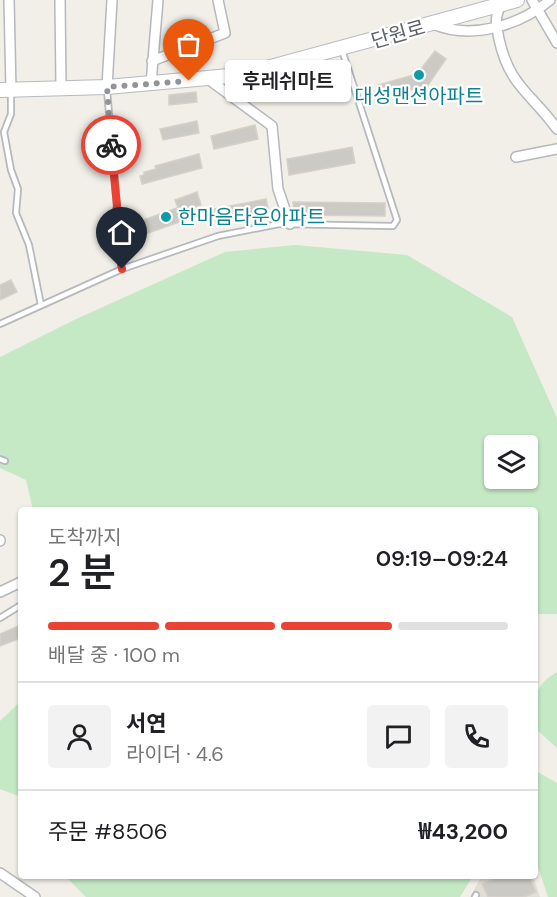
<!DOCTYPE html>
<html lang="ko">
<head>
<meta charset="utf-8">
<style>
  body { margin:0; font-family:"DM Sans","Noto Sans KR",sans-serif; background:#f2f2f2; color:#202124; height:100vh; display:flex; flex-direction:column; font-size:22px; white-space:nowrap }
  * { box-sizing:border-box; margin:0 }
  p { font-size:20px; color:#757577 }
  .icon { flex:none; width:33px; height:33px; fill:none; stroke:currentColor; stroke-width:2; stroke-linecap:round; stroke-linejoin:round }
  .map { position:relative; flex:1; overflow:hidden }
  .panel { position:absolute; left:18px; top:507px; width:520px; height:372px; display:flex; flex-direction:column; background:#fff; border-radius:6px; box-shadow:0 2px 4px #0004 }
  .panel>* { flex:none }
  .tools { position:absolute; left:484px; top:435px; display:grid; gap:12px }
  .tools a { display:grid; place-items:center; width:54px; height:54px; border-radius:6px; background:#fff; box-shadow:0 2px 4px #0004; font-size:30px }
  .pin { position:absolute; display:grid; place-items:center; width:51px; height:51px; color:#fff; margin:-62px -26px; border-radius:50% 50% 50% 0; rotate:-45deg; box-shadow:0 0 6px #0007 }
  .pin .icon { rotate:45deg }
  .courier { position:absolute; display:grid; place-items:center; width:60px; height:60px; margin:-30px; border:4px solid #ea4335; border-radius:50%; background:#fff; color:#222; box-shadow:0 2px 8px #0007 }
  .bubble { position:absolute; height:42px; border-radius:6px; background:#fff; box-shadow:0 2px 4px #0004; font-size:20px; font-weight:600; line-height:42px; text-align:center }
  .head em { font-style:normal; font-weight:600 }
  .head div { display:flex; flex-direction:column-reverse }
  .head { display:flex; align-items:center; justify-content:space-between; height:102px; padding:0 30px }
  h1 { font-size:39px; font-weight:600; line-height:45px }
  .bar { display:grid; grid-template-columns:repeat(4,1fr); gap:9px 6px; align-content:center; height:72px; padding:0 30px }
  .bar i { height:8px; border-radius:4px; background:#e0e0e0 }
  .bar .selected { background:#ea4335 }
  .bar p { grid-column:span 4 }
  .line { display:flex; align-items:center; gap:15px; padding:0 30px; border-top:2px solid #e0e0e0 }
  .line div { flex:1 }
  .round { display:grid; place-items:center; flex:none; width:63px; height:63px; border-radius:6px; background:#f2f2f2 }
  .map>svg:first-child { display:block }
  .education { fill:#e1ded6 }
  .green { fill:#c5e8c5; fill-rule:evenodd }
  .building { fill:#cccac5; stroke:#d6d1c6; stroke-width:1.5 }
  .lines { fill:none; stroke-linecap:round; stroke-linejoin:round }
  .lane-casing { stroke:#b5b8bc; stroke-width:8 }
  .street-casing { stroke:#b5b8bc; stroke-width:12 }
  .secondary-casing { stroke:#b6babf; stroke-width:16 }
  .lane { stroke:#fff; stroke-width:4.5 }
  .street { stroke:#fff; stroke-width:9 }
  .secondary { stroke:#fff; stroke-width:14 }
  .done { stroke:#929495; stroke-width:6; stroke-dasharray:0 10.8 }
  .route { stroke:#ea4335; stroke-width:8 }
  .culture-dot { fill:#0f9aa8; stroke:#fff; stroke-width:2 }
  .labels { text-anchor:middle; stroke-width:4.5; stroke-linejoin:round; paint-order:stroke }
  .street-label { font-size:20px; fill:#5f6368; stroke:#fff }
  .culture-label { font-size:20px; fill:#0d838f; stroke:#fff }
</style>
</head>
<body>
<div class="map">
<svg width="557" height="897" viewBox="0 0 557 897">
  <rect width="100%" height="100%" fill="#f1efe8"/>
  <path class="education" d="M 482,876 L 533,876 L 540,897 L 470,897 Z"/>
  <path class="green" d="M 295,245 L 407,255 L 512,317 L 557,418 L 557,614 L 536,614 L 536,510 L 33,510 L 26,480 L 0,468 L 0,357 L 74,320 L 225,252 ZM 495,446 L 528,446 L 528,478 L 495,478 Z
    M 557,672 L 557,748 L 536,729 C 535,701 531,687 557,672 Z
    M 21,701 L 21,797 L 0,789 L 0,721 Z
    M 536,771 L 557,783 L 557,897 L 548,897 L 536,861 Z
    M 65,876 L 473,876 L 460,897 L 86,897 Z"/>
  <path class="building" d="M 435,51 L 446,59 L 428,85 L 381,98 L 378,85 L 417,74 Z
    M 196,92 L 197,102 L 169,105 L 169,95 Z
    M 197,121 L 199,133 L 163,140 L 160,129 Z
    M 255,125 L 258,139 L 214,149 L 211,136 Z
    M 352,147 L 355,163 L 289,175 L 287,159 Z
    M 199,154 L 202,168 L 142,184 L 140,176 L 144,175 L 144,172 L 156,169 L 155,166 Z
    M 197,192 L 201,205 L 180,213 L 175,200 Z
    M 266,199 L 269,213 L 216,222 L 214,209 Z
    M 293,202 L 385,203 L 385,216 L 294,215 Z
    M 177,208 L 182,221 L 140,236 L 141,239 L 122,246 L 120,234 L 137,228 L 135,223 Z
    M 11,280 L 17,292 L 0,300 L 0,285 Z
    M 21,625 L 21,638 L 0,646 L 0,634 Z
    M 501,876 L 529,876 L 536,892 L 524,897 L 488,897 L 482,884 Z"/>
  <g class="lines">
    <defs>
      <path id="lane" d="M 107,90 L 117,206 L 114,227 L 122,269
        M 11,92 L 11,114 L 4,132 L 11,170 L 18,189 L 16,213 L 29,245 L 41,305
        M 0,324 L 122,269 L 218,236 L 279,224 L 393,226 L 397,220 L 342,50
        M 0,459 L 5,461
        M 0,618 L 21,605
        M 475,897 L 476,895"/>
      <path id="street" d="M 9,0 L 11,90
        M 60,0 L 61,88
        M 532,0 L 557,43
        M 502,3 C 494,17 496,24 499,39 C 509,86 532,94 557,129
        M 433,24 C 471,40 519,26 550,0
        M 152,61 L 225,33 L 218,0
        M 208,79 L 272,126 L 278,189 L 290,224
        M 151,84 L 158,0
        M 107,87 L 112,0
        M 516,157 L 557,149
        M 0,540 L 0,541
        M 0,592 L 21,582
        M 0,873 L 35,897"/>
      <path id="secondary" d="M 0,90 L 107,87 L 241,75 L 517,0"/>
    </defs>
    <use href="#lane" class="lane-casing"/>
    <use href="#street" class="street-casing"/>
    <use href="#secondary" class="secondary-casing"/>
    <use href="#lane" class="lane"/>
    <use href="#street" class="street"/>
    <use href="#secondary" class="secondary"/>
  </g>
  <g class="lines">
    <path class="done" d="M 111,145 L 107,87 L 189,81"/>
    <path class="route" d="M 111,145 L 117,206 L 114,226 L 122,269"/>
  </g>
  <g class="culture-dot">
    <circle cx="419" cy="75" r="6"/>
    <circle cx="166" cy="217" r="6"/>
  </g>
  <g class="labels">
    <g class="street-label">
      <text transform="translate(398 34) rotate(-16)" y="7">단원로</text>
    </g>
    <g class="culture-label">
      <text x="419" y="103">대성맨션아파트</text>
      <text x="178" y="224" text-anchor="start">한마음타운아파트</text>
    </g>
  </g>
</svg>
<div class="tools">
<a><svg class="icon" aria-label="layers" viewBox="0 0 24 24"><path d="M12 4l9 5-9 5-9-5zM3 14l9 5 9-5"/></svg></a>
</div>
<div class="pin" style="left:189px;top:81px;background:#ea580c"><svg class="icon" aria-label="bag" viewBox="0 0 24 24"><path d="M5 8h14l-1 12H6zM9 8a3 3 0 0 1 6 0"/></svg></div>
<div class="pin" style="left:122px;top:269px;background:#1f2937"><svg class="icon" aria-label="home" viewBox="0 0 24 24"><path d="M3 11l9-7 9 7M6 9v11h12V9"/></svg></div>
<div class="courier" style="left:111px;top:145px"><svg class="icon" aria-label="bike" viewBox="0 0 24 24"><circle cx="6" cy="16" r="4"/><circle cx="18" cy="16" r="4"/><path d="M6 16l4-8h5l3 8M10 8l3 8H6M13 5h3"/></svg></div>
<div class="bubble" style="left:225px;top:60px;width:126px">후레쉬마트</div>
<section class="panel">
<div class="head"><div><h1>2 분</h1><p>도착까지</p></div><em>09:19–09:24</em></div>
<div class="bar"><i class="selected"></i><i class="selected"></i><i class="selected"></i><i></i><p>배달 중 · 100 m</p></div>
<div class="line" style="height:108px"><a class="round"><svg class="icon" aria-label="person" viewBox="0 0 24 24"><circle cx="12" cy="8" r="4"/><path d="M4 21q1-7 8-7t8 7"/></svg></a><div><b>서연</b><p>라이더 · 4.6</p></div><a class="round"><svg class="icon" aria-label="chat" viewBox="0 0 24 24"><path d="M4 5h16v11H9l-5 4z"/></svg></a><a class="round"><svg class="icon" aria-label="phone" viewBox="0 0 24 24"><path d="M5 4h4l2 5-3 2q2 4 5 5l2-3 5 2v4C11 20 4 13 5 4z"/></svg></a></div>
<div class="line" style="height:78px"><div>주문 #8506</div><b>₩43,200</b></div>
</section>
</div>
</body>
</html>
